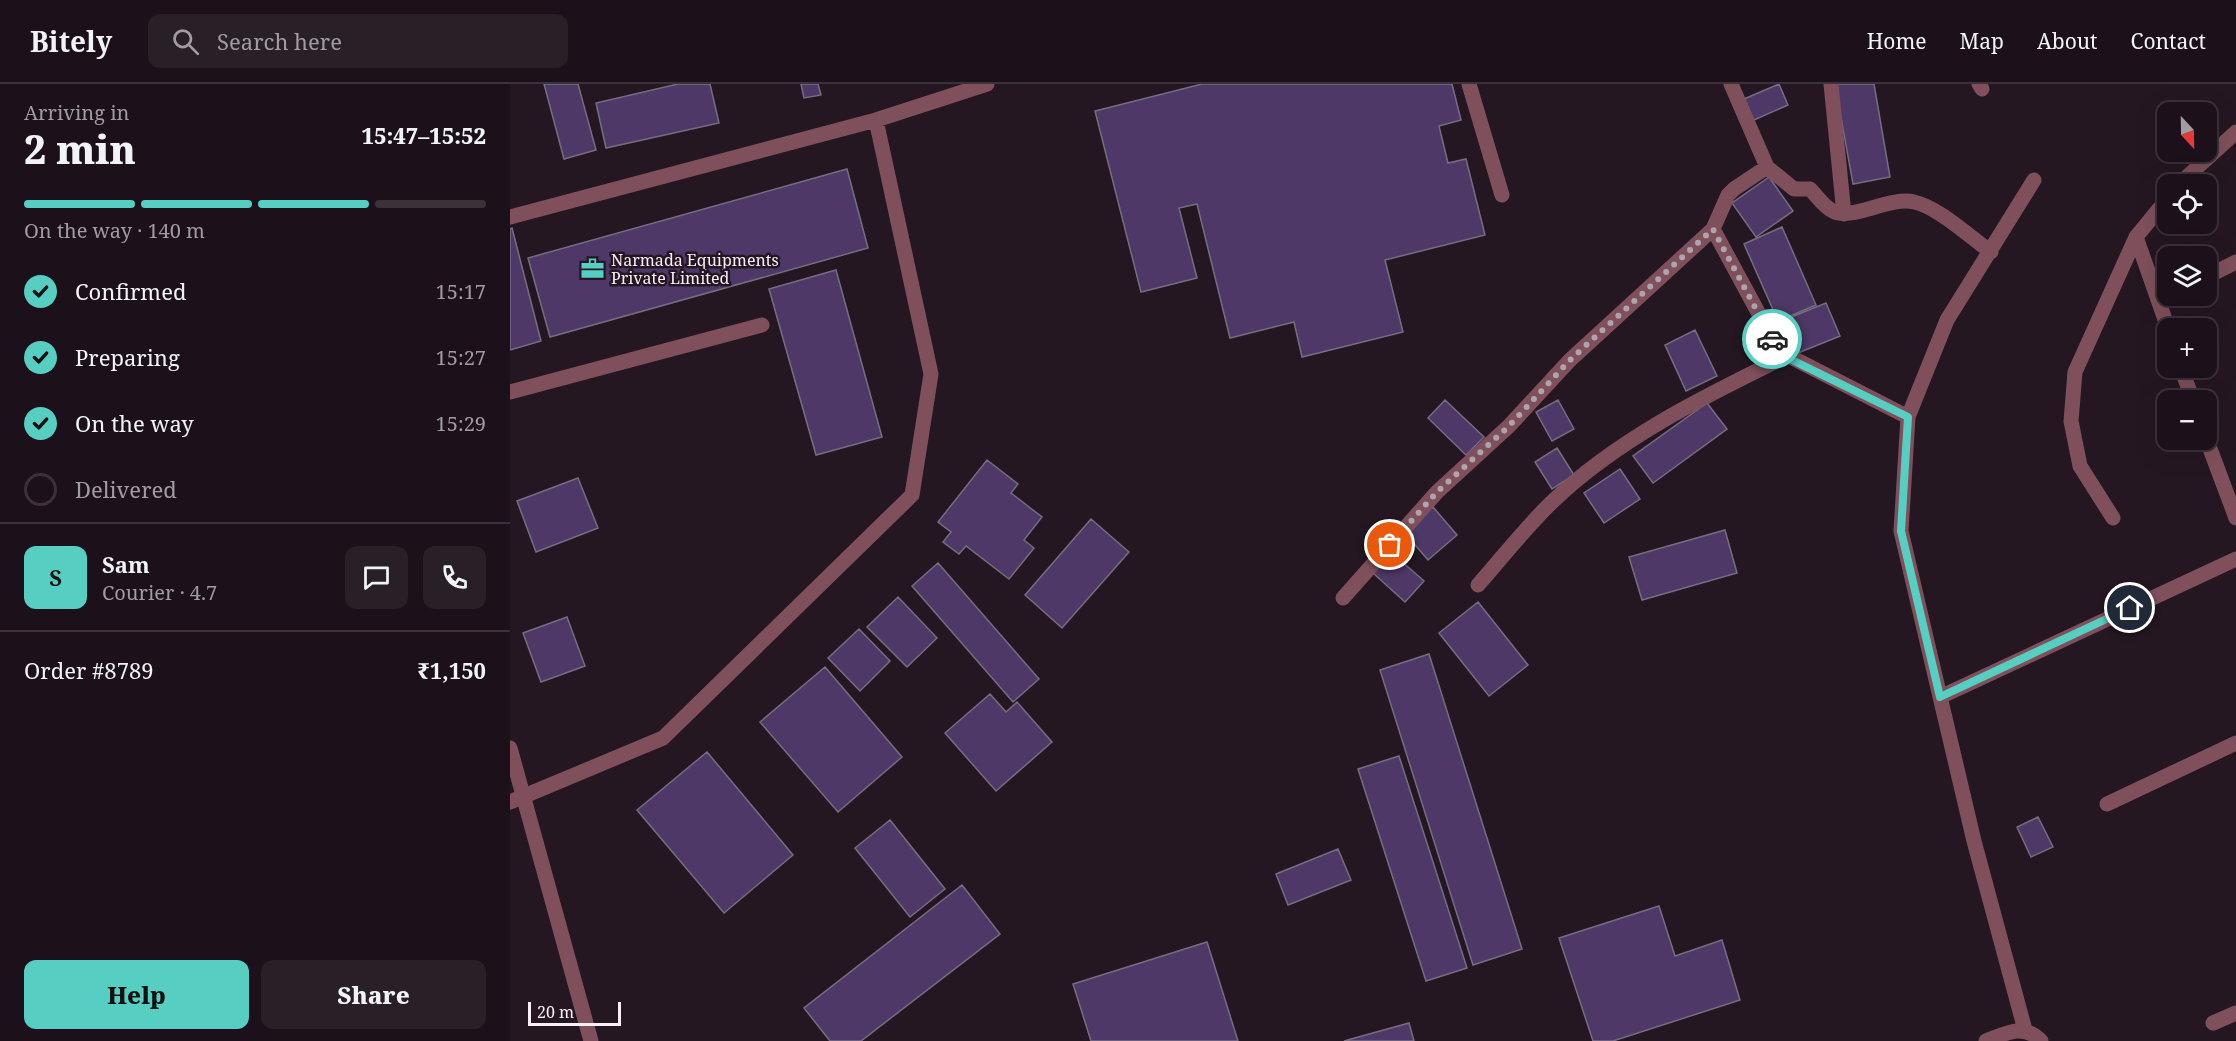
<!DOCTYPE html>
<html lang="en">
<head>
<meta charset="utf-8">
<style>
  body { margin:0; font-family:"Noto Serif",serif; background:#291f27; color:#f1f3f6; height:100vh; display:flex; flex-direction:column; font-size:22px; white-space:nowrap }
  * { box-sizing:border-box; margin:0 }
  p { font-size:20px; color:#a09da2 }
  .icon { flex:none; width:33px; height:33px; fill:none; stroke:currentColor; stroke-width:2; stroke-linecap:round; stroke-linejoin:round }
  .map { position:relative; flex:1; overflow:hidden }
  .panel { display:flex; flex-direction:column; background:#1c111a; width:510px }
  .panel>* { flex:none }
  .needle { width:39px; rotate:158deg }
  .fabs { position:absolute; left:1647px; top:18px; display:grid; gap:12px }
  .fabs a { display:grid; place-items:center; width:60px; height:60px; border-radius:12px; background:#1c111a; box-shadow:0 6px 24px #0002,0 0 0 2px #3a3139; font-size:30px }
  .scale { position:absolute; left:18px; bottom:15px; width:93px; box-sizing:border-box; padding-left:6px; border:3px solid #f9eff6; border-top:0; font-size:16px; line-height:21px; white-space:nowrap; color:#f9eff6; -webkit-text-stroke:4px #251722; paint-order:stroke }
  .pin { position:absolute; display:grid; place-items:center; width:51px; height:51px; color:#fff; margin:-26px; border:3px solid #fff; border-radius:50%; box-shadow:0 2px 6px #0007 }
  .courier { position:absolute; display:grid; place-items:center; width:60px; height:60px; margin:-30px; border:4px solid #57cec2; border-radius:50%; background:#fff; color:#222; box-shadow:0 2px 8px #0007 }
  .head em { font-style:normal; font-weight:800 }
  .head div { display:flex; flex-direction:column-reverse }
  .head { display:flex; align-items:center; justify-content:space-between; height:102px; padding:0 24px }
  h1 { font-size:39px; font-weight:800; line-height:45px }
  .bar { display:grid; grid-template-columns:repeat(4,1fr); gap:9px 6px; align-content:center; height:72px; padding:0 24px }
  .bar i { height:8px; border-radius:4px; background:#3a3139 }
  .bar .selected { background:#57cec2 }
  .bar p { grid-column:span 4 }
  .line { display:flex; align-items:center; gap:15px; padding:0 24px; border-top:2px solid #3a3139 }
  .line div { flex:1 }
  .round { display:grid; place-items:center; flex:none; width:63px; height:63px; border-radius:12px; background:#291f27 }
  ol { padding:0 24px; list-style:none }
  li { display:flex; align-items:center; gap:18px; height:66px }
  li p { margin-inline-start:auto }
  li .icon { padding:6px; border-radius:50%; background:#57cec2; color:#111; stroke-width:4 }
  li:last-child { color:#a09da2 }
  li i { width:33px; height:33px; border:3px solid #3a3139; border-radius:50% }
  .cta { display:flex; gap:12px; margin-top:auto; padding:12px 24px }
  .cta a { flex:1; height:69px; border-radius:12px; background:#57cec2; color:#111; font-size:24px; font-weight:800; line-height:69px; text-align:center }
  .cta a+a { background:#291f27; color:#f1f3f6 }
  header { display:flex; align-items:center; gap:36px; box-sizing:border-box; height:84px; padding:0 30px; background:#1c111a; border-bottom:2px solid #3a3139 }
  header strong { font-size:28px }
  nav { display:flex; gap:33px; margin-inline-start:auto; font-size:21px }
  .search { width:420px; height:54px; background:#291f27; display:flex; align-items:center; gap:15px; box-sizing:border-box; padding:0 21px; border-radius:12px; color:#a09da2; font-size:22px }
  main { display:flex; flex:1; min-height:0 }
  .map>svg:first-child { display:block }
  .building { fill:#4e3867; stroke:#756d80; stroke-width:1.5 }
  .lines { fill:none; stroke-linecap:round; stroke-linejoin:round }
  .minor { stroke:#7f505b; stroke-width:15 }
  .done { stroke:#afa3ac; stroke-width:6; stroke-dasharray:0 10.8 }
  .route { stroke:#57cec2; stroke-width:8 }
  .labels { text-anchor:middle; stroke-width:5; stroke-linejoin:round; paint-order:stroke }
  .poi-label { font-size:16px; fill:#f9eff6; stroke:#251722; text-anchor:start }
</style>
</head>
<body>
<header>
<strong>Bitely</strong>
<div class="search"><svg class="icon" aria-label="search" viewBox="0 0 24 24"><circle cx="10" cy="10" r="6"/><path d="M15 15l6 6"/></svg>Search here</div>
<nav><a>Home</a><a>Map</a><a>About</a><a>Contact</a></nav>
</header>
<main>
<section class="panel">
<div class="head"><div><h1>2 min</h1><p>Arriving in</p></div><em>15:47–15:52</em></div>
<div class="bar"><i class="selected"></i><i class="selected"></i><i class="selected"></i><i></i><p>On the way · 140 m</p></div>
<ol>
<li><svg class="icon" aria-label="check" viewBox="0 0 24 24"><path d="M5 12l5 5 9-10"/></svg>Confirmed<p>15:17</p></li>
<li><svg class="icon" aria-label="check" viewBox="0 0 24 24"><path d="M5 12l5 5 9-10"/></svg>Preparing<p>15:27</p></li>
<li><svg class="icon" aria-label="check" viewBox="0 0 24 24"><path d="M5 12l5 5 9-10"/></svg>On the way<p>15:29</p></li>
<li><i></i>Delivered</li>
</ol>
<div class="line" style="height:108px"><b class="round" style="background:#57cec2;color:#111">S</b><div><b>Sam</b><p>Courier · 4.7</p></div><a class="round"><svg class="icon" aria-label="chat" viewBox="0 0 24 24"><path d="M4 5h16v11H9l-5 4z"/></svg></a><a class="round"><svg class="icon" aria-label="phone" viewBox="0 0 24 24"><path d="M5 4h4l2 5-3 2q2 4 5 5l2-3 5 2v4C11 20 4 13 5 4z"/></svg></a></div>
<div class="line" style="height:78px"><div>Order #8789</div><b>₹1,150</b></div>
<div class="cta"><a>Help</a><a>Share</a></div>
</section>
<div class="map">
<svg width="1726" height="957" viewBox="0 0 1726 957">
  <rect width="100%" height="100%" fill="#251722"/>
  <path class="building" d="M 34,0 L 68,0 L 86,66 L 54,75 Z
    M 168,0 L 200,0 L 209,39 L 96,64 L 86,19 Z
    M 291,0 L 308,0 L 311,11 L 294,14 Z
    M 692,0 L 942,0 L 951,36 L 929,42 L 938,79 L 956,75 L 975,151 L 875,176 L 893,248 L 792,273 L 784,238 L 720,254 L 687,120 L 669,124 L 687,194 L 631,208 L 585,27 Z
    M 1269,0 L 1278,21 L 1244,36 L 1234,15 Z
    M 1325,0 L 1364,0 L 1380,93 L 1343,100 Z
    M 337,85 L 358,164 L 40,253 L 18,174 Z
    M 1259,93 L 1283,127 L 1246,153 L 1222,119 Z
    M 1272,143 L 1306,221 L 1268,237 L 1234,160 Z
    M 2,144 L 31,257 L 0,266 L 0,145 Z
    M 326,186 L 372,353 L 306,371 L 259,205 Z
    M 1316,219 L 1330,252 L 1288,269 L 1274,236 Z
    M 1185,246 L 1207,292 L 1176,307 L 1155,261 Z
    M 935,316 L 974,353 L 956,371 L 918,334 Z
    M 1048,316 L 1064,345 L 1042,357 L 1026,328 Z
    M 1197,319 L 1217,345 L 1143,399 L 1123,372 Z
    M 1047,364 L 1064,391 L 1042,405 L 1025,378 Z
    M 477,376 L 508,400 L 501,409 L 532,433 L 514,456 L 524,464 L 499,495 L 456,462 L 449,470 L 433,458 L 441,448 L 428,438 Z
    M 1110,385 L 1130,415 L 1094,439 L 1074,409 Z
    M 68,394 L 88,444 L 26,468 L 7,417 Z
    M 923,423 L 947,451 L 918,476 L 894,448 Z
    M 581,435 L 619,468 L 552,544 L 515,511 Z
    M 1215,446 L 1227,489 L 1132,516 L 1119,473 Z
    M 881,468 L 914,497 L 895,518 L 863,489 Z
    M 428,479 L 529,595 L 503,618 L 402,502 Z
    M 388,513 L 427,554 L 397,583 L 357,543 Z
    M 968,518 L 1018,581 L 979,612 L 929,549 Z
    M 57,533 L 75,582 L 31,598 L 13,549 Z
    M 349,545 L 380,577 L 350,607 L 318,574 Z
    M 919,570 L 1012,865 L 963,881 L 870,586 Z
    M 315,583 L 392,673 L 328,728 L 250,638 Z
    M 480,610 L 496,628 L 507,618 L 542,658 L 486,707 L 435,649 Z
    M 197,668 L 283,771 L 214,829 L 127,726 Z
    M 889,672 L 957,884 L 916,897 L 848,685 Z
    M 1528,733 L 1543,763 L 1521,773 L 1507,743 Z
    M 380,736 L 435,805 L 400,833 L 345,764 Z
    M 828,765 L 841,796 L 778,821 L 766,790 Z
    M 452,801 L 490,850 L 351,957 L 320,957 L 294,924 Z
    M 1149,822 L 1165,872 L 1212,856 L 1230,916 L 1103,957 L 1083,957 L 1049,854 Z
    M 697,858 L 728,957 L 581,957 L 563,900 Z
    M 899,939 L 904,957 L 834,957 Z"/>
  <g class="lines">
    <path class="minor" d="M 959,0 L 992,111
      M 1321,0 L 1334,130
      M 1469,0 L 1472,5
      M 1257,83 L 1284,105 L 1300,105 C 1307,112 1314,123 1323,127 C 1342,137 1380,112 1404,118 C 1428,123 1460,153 1481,168
      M 1669,100 L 1726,48
      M 0,133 L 366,36 L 477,0
      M 1203,145 L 1269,267 L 1398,333
      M 1626,153 L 1658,244
      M 1696,193 L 1726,178
      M 1671,284 L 1683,316
      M 0,308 L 252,241
      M 1696,354 L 1726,434
      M 1603,434 L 1570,382 L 1561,337 L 1565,288 L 1626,153 L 1658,114
      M 968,501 C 992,474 1015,444 1041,419 C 1107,355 1195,312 1277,272
      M 833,514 L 927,408 L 999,342 L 1060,276 L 1203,145 L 1218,111 L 1224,105 L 1257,83 L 1221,0
      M 1430,613 L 1726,475
      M 0,664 L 81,957
      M 0,718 L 153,654 L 402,411 L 421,290 L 366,36
      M 1597,720 L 1726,659
      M 1703,939 L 1726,929
      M 1515,946 L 1464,757 L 1391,447 L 1398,333 L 1437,236 L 1524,96
      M 1476,957 C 1496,949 1514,939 1531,957"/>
  </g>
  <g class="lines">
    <path class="done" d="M 880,461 L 927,408 L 999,342 L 1060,276 L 1203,145 L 1262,255"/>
    <path class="route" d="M 1262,255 L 1269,267 L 1282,276 L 1398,333 L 1391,447 L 1430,613 L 1620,524"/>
  </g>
  <defs>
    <symbol id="office-bare" viewBox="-9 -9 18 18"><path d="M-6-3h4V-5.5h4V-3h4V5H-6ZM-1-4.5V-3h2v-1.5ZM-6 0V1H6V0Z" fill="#57cec2" stroke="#251722" stroke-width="2.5" paint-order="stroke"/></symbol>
  </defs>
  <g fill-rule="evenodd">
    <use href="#office-bare" x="66" y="168" width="33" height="33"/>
  </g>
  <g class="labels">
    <g class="poi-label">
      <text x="101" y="182">Narmada Equipments<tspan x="101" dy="18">Private Limited</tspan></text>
    </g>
  </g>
</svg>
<div class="fabs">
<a><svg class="needle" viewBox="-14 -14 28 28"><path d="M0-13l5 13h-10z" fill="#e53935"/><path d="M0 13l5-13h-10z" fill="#a09da2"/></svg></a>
<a><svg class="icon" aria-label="locate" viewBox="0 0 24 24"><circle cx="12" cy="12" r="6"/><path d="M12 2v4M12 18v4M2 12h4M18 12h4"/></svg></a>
<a><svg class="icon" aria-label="layers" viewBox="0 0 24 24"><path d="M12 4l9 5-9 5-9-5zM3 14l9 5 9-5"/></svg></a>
<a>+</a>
<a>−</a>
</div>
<div class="scale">20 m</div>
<div class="pin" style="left:880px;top:461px;background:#ea580c"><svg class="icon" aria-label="bag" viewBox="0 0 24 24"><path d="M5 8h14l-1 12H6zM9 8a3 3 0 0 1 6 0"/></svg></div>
<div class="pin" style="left:1620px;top:524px;background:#1f2937"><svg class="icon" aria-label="home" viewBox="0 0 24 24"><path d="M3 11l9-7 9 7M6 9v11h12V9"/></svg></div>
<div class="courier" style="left:1262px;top:255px"><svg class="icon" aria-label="car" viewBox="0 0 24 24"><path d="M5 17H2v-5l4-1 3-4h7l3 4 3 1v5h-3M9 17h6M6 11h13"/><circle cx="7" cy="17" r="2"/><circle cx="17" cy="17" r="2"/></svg></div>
</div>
</main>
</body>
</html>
